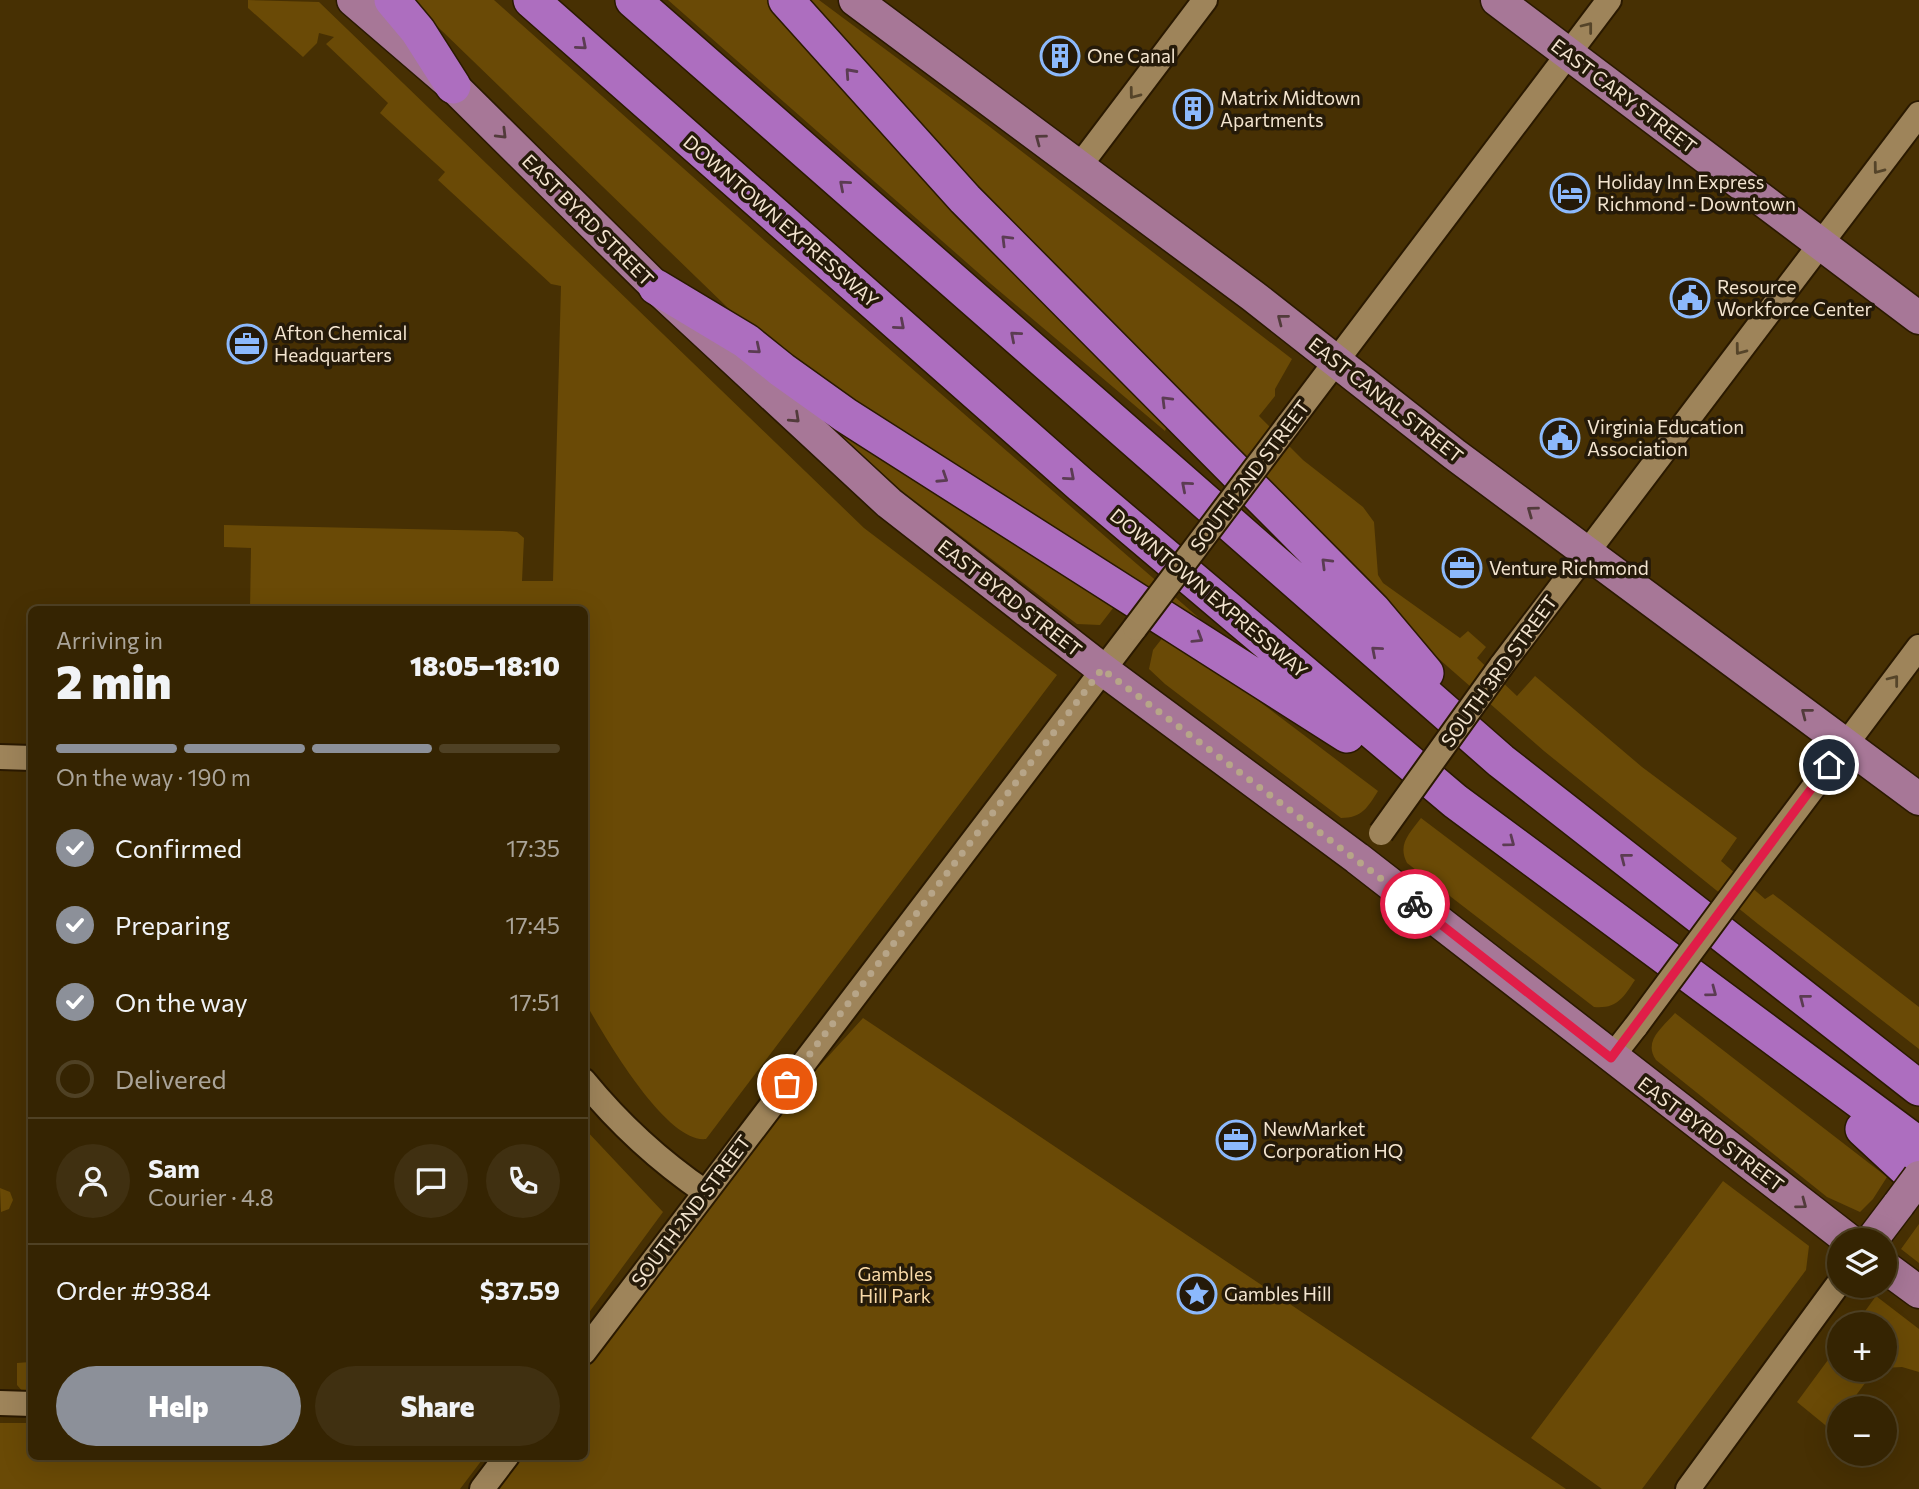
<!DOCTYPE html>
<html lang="en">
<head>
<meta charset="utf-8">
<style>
  body { margin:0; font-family:Commissioner,sans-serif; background:#403011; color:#f1f3f6; height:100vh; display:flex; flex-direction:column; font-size:26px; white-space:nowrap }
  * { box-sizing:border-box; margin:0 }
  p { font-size:23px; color:#aaa499 }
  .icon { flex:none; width:38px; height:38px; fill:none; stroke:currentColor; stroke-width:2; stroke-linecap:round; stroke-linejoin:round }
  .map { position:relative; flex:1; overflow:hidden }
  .panel { position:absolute; left:28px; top:606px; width:560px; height:854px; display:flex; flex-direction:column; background:#352402; border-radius:10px; box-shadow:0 7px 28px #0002,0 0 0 2px #4f4124 }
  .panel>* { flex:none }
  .tools { position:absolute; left:1827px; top:1228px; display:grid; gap:14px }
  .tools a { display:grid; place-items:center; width:70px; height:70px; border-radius:50%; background:#352402; box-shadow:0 7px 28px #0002,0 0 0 2px #4f4124; font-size:35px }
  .pin { position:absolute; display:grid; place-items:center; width:60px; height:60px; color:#fff; margin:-30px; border:4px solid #fff; border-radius:50%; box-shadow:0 2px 7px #0007 }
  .courier { position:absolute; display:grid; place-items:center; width:70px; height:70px; margin:-35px; border:5px solid #e11d48; border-radius:50%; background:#fff; color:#222; box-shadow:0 2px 9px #0007 }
  .summary em { font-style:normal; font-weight:800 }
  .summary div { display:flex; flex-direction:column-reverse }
  .summary { display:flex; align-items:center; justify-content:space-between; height:119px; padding:0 28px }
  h1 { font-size:46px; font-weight:800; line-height:52px }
  .bar { display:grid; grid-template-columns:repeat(4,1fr); gap:10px 7px; align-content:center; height:84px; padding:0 28px }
  .bar i { height:9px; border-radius:5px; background:#4f4124 }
  .bar .current { background:#8c9099 }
  .bar p { grid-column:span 4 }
  .line { display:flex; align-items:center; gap:18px; padding:0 28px; border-top:2px solid #4f4124 }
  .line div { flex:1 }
  .round { display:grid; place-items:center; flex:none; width:74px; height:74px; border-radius:37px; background:#403011 }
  ol { padding:0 28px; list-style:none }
  li { display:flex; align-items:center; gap:21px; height:77px }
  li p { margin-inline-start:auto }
  li .icon { padding:7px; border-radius:50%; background:#8c9099; color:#fff; stroke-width:4 }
  li:last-child { color:#aaa499 }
  li i { width:38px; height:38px; border:4px solid #4f4124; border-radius:50% }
  .cta { display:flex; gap:14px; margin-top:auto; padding:14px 28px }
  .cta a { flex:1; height:80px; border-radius:42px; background:#8c9099; color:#fff; font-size:28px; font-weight:800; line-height:80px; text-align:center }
  .cta a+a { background:#403011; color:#f1f3f6 }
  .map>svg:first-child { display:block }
  .green { fill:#6a4a06 }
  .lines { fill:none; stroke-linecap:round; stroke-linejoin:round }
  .minor-casing { stroke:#2a1900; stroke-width:28 }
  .major-casing { stroke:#2a1900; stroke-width:35 }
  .highway-casing { stroke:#2a1900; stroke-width:38 }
  .minor { stroke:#9e845a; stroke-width:24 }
  .major { stroke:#a77797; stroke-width:32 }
  .highway { stroke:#ad6ebf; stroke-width:35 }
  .minor-bridge-casing { stroke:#2a1900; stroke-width:28; stroke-linecap:butt }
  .major-bridge-casing { stroke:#2a1900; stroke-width:35; stroke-linecap:butt }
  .minor-bridge { stroke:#9e845a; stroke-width:24 }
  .major-bridge { stroke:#a77797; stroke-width:32 }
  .oneway { stroke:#554429 }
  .oneway2 { stroke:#5b3c52 }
  .oneway3 { stroke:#523b3b }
  .done { stroke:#b7a588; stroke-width:7; stroke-dasharray:0 12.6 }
  .route { stroke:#e11d48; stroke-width:9 }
  .labels { text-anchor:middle; stroke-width:7; stroke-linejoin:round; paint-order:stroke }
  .poi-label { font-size:19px; fill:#f3e4cf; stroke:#251a09; text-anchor:start }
  .street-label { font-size:19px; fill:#f3e4cf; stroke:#251a09 }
  .park-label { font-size:19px; fill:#f9d9a7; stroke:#251a09 }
</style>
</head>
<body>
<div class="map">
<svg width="1919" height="1489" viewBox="0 0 1919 1489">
  <rect width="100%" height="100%" fill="#473003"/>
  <path class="green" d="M 248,0 L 319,2 L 864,528 L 1057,675 L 706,1139 C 666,1144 603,1034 585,1002 L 584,609 L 250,609 L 251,548 L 224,547 L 224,525 L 503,531 L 517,532 L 524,538 L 522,581 L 553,581 L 561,286 L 551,284 L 438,180 L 445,172 L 380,113 L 388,103 L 326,44 L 334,37 L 319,33 L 317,43 L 303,57 L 248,8 Z
    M 410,0 L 494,0 L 765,241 L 1244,657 L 785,357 L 728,308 Z
    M 668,0 L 771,0 L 1168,423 L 1165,431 L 991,284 Z
    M 801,0 L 819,0 L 990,127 L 1292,359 L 1275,389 L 1275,396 L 1259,416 L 1303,460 L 1363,507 L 1374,522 L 1378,575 L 1383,583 L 1460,638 L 1468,631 L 1486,647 L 1477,658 L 1517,696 L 1535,676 L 1642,767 L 1737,838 L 1721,861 L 1765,899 L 1773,894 L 1919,1007 L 1919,1049 L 1758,924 L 1544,751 L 1431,652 L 1336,550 L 963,178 Z
    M 807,405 L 1117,603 L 1100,625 L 1077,624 L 902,491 Z
    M 1167,632 L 1378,791 C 1368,807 1362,818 1341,818 L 1165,684 L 1149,669 L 1153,650 Z
    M 1421,818 L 1635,980 C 1623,998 1617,1009 1594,1007 L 1407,863 C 1397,844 1410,833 1421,818 Z
    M 1675,1013 L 1887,1177 L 1873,1199 L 1860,1212 L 1827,1197 L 1656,1060 C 1643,1041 1662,1028 1675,1013 Z
    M 863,1018 L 1566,1489 L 482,1489 L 507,1456 L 584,1456 L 585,1352 L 705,1192 Z
    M 584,1128 L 663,1212 L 585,1318 L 584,1318 Z
    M 1723,1181 L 1809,1246 L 1806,1270 L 1642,1489 L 1602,1489 L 1531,1438 Z
    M 0,1188 L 10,1192 L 13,1200 L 9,1209 L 1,1212 Z
    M 31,1216 L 31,1392 L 23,1392 L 17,1385 L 17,1363 L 30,1362 Z
    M 1919,1224 L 1919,1263 L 1901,1249 Z
    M 1876,1296 L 1919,1329 L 1919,1372 L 1902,1367 L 1885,1368 L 1885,1325 L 1855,1325 Z
    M 1839,1345 L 1839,1370 L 1881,1370 L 1871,1375 L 1846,1409 L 1839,1409 L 1839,1418 L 1830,1429 L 1797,1402 Z
    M 0,1423 L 31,1423 L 32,1456 L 485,1456 L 460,1489 L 0,1489 Z"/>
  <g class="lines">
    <defs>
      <path id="minor" d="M 1078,168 L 1205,0
        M 1288,425 L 1609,0
        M 1501,666 L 1919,114
        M 0,757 L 32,758
        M 1750,872 L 1919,647
        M 1611,1058 L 1636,1026
        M 584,1081 C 620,1125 658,1160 705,1192
        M 584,1352 L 1135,628
        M 0,1403 L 32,1404
        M 482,1489 L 507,1456
        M 1688,1489 L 1839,1283"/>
      <path id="major" d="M 353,0 L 453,86 L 656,287 L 889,503 L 1102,669 L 1357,858 L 1850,1241
        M 855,0 L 1253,296 L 1454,454 L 1919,799
        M 1497,0 L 1919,318
        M 1871,1241 L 1899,1204
        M 1885,1267 L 1919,1292"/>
      <path id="highway" d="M 392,0 L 418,31 L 453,86
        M 531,0 L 1081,485 L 1455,801 L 1919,1145
        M 633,0 L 1501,761 L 1919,1088
        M 786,0 L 965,199 L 1373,610 L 1426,673
        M 656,287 L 746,341 L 782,370 L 845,415 L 1347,735
        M 1863,1129 L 1919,1181"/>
    </defs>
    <use href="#minor" class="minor-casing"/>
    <use href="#major" class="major-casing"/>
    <use href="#highway" class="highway-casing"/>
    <use href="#minor" class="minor"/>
    <use href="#major" class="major"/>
    <use href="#highway" class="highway"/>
    <defs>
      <path id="minor-bridge" d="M 1135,628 L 1288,425
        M 1381,833 L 1501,666
        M 1636,1026 L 1750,872"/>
      <path id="major-bridge" d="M 1899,1204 L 1919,1177"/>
    </defs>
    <use href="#minor-bridge" class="minor-bridge-casing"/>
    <use href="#major-bridge" class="major-bridge-casing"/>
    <use href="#minor-bridge" class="minor-bridge"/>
    <use href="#major-bridge" class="major-bridge"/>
  </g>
  <defs><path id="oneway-chevron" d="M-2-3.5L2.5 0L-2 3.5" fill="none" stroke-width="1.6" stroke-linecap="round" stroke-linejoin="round" transform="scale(1.75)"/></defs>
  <g class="oneway">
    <use href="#oneway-chevron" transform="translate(1588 27) rotate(-52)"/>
    <use href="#oneway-chevron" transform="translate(1134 94) rotate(127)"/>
    <use href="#oneway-chevron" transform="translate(1878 169) rotate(127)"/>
    <use href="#oneway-chevron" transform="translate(1740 350) rotate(127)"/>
    <use href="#oneway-chevron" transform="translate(1894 680) rotate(-52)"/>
  </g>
  <g class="oneway2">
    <use href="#oneway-chevron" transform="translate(582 45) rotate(41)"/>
    <use href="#oneway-chevron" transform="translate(850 73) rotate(-132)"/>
    <use href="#oneway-chevron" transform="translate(844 185) rotate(-139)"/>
    <use href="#oneway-chevron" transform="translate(1006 240) rotate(-135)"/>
    <use href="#oneway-chevron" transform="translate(900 325) rotate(41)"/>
    <use href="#oneway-chevron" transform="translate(1015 336) rotate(-139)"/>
    <use href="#oneway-chevron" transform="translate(756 349) rotate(40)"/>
    <use href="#oneway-chevron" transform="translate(1166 401) rotate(-135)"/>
    <use href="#oneway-chevron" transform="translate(1070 476) rotate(41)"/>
    <use href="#oneway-chevron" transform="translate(943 478) rotate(33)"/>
    <use href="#oneway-chevron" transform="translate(1186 486) rotate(-139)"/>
    <use href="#oneway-chevron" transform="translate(1326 563) rotate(-135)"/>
    <use href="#oneway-chevron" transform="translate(1198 638) rotate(32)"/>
    <use href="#oneway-chevron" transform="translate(1376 651) rotate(-139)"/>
    <use href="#oneway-chevron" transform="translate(1510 842) rotate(37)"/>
    <use href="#oneway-chevron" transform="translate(1625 858) rotate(-142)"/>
    <use href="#oneway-chevron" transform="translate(1712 992) rotate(37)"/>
    <use href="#oneway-chevron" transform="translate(1804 999) rotate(-142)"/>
  </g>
  <g class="oneway3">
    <use href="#oneway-chevron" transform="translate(502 134) rotate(45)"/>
    <use href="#oneway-chevron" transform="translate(1040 139) rotate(-143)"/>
    <use href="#oneway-chevron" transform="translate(1282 319) rotate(-142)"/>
    <use href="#oneway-chevron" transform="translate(795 418) rotate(43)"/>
    <use href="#oneway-chevron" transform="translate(1532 511) rotate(-144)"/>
    <use href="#oneway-chevron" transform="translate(1806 713) rotate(-142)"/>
    <use href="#oneway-chevron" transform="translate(1802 1204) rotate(37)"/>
  </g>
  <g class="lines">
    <path class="done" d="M 787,1084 L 1102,669 L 1415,904"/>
    <path class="route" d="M 1415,904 L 1611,1058 L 1829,765"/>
  </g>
  <defs>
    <symbol id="building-ring" viewBox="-11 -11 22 22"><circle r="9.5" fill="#251a09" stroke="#8cb9fc" stroke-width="1.5"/><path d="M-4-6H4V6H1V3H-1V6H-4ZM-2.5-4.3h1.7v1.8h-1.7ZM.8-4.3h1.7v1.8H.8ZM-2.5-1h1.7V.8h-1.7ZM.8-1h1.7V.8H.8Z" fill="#8cb9fc"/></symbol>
    <symbol id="hotel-ring" viewBox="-11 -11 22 22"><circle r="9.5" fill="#251a09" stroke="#8cb9fc" stroke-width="1.5"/><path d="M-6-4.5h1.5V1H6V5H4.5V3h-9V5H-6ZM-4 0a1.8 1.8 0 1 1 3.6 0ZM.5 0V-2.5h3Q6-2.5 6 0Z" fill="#8cb9fc"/></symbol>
    <symbol id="civic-ring" viewBox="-11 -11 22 22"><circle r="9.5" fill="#251a09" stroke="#8cb9fc" stroke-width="1.5"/><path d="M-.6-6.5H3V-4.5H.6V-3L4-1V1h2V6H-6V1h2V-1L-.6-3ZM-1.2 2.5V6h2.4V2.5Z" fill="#8cb9fc"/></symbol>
    <symbol id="office-ring" viewBox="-11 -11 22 22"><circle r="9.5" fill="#251a09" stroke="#8cb9fc" stroke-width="1.5"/><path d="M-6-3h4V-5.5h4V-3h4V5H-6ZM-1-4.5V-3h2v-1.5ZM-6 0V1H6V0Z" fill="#8cb9fc"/></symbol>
    <symbol id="sight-ring" viewBox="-11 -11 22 22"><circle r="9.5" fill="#251a09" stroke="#8cb9fc" stroke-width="1.5"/><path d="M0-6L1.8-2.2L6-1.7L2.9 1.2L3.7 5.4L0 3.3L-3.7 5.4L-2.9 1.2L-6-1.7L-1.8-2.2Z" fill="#8cb9fc"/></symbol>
  </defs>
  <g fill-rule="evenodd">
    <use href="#building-ring" x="1038" y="34" width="44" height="44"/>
    <use href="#building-ring" x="1171" y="87" width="44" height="44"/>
    <use href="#hotel-ring" x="1548" y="171" width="44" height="44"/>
    <use href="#civic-ring" x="1668" y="276" width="44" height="44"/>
    <use href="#office-ring" x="225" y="322" width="44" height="44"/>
    <use href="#civic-ring" x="1538" y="416" width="44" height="44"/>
    <use href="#office-ring" x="1440" y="546" width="44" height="44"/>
    <use href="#office-ring" x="1214" y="1118" width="44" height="44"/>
    <use href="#sight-ring" x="1175" y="1272" width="44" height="44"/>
  </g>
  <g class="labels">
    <g class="poi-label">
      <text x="1087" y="63">One Canal</text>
      <text x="1220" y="105">Matrix Midtown<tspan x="1220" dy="22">Apartments</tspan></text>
      <text x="1597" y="189">Holiday Inn Express<tspan x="1597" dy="22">Richmond - Downtown</tspan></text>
      <text x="1717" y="294">Resource<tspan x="1717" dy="22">Workforce Center</tspan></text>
      <text x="274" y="340">Afton Chemical<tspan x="274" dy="22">Headquarters</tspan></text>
      <text x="1587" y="434">Virginia Education<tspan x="1587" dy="22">Association</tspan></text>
      <text x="1489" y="575">Venture Richmond</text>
      <text x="1263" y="1136">NewMarket<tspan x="1263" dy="22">Corporation HQ</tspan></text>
      <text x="1224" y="1301">Gambles Hill</text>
    </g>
    <g class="street-label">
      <text transform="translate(1624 96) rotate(37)" y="7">EAST CARY STREET</text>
      <text transform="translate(588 220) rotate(45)" y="7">EAST BYRD STREET</text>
      <text transform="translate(781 221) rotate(41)" y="7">DOWNTOWN EXPRESSWAY</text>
      <text transform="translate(1386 400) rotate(38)" y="7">EAST CANAL STREET</text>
      <text transform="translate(1250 476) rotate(-53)" y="7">SOUTH 2ND STREET</text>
      <text transform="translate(1209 593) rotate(40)" y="7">DOWNTOWN EXPRESSWAY</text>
      <text transform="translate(1010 598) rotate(38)" y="7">EAST BYRD STREET</text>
      <text transform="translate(1499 671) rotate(-54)" y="7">SOUTH 3RD STREET</text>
      <text transform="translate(1711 1134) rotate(37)" y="7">EAST BYRD STREET</text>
      <text transform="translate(691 1211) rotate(-53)" y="7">SOUTH 2ND STREET</text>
    </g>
    <g class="park-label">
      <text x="895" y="1281">Gambles<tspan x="895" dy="22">Hill Park</tspan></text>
    </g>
  </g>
</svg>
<div class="tools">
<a><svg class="icon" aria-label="layers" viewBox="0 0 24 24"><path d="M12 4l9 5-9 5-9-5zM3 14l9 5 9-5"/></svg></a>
<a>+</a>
<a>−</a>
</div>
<div class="pin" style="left:787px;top:1084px;background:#ea580c"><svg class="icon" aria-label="bag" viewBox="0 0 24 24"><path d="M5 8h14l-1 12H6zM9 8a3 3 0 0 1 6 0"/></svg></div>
<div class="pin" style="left:1829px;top:765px;background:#1f2937"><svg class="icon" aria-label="home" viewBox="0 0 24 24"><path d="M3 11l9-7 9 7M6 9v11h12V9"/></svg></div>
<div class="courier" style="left:1415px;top:904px"><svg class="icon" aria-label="bike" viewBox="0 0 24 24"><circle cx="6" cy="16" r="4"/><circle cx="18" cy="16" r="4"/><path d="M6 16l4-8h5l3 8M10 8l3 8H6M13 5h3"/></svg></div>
<section class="panel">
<div class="summary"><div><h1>2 min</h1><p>Arriving in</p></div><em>18:05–18:10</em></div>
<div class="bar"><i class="current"></i><i class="current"></i><i class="current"></i><i></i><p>On the way · 190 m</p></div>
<ol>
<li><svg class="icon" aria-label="check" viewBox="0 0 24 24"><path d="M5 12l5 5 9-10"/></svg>Confirmed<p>17:35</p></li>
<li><svg class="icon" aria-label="check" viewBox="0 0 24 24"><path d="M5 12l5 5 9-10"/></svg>Preparing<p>17:45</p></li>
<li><svg class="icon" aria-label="check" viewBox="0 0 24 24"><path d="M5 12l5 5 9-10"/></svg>On the way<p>17:51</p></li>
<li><i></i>Delivered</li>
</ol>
<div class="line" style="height:126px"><a class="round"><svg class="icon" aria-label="person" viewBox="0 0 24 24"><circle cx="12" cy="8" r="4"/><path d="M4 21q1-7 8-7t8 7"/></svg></a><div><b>Sam</b><p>Courier · 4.8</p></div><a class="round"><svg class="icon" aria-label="chat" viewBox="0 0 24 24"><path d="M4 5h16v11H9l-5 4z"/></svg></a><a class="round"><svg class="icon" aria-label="phone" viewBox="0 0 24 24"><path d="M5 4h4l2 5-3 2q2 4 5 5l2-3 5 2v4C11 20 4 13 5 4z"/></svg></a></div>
<div class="line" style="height:91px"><div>Order #9384</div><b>$37.59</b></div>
<div class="cta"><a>Help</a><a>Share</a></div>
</section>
</div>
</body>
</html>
